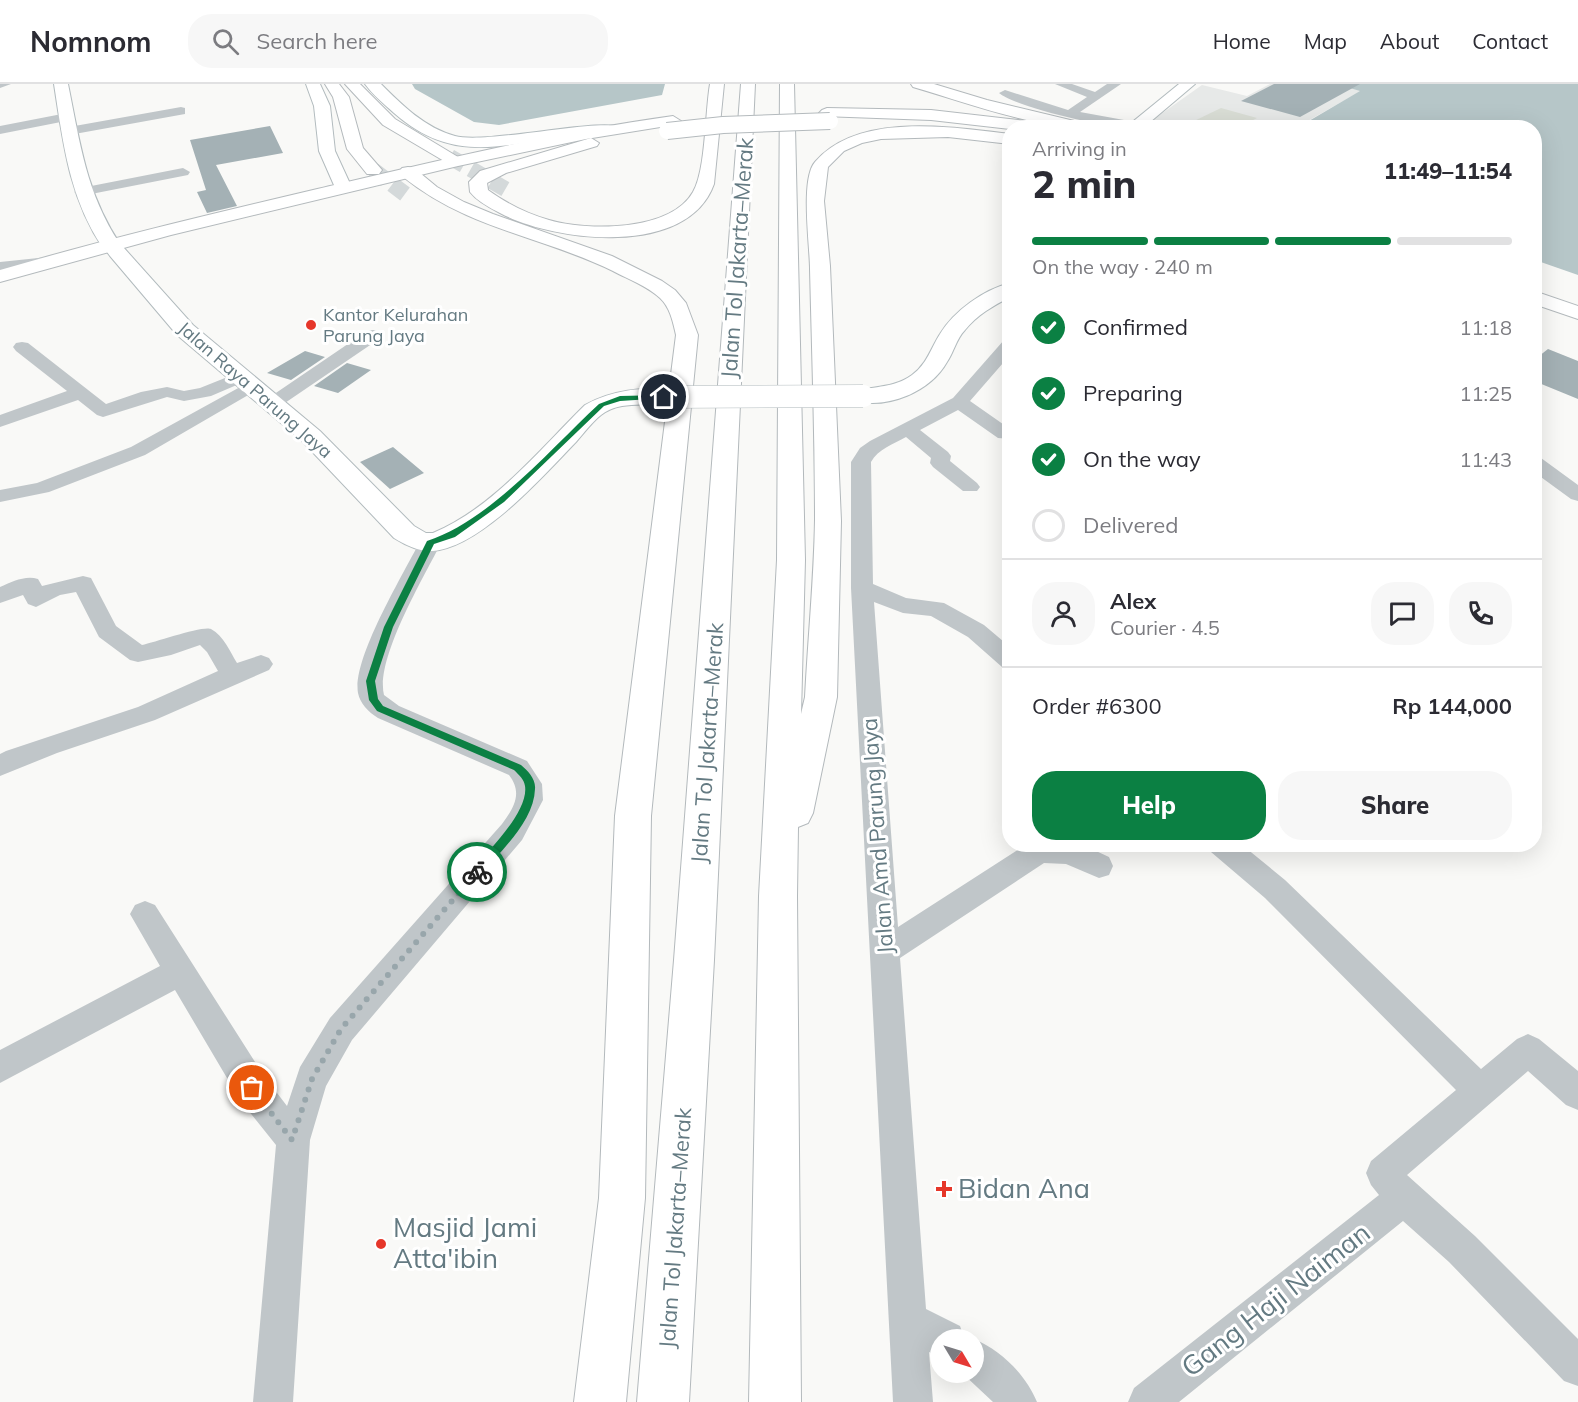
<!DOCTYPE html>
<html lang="en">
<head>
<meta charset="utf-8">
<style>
  body { margin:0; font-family:Mulish,sans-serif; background:#f7f7f7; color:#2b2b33; height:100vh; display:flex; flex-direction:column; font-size:22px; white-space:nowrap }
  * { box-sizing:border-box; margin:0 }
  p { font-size:20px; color:#7c7c81 }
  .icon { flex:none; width:33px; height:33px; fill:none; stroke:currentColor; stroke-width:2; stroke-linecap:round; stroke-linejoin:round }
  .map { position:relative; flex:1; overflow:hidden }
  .details { position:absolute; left:1002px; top:36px; width:540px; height:732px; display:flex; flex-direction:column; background:#fff; border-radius:24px; box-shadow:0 6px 24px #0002 }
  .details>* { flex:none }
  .needle { width:39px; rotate:128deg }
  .buttons { position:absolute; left:930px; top:1245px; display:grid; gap:12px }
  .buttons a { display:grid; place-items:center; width:54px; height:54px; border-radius:50%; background:#fff; box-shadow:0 6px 24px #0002; font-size:30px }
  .pin { position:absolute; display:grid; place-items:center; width:51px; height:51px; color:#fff; margin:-26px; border:3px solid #fff; border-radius:50%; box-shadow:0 2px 6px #0007 }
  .courier { position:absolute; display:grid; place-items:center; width:60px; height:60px; margin:-30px; border:4px solid #0b8043; border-radius:50%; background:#fff; color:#222; box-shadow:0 2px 8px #0007 }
  .overview em { font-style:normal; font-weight:800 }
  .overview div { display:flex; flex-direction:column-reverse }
  .overview { display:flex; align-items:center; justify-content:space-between; height:102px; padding:0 30px }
  h1 { font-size:39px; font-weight:800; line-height:45px }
  .bar { display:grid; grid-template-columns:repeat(4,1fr); gap:9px 6px; align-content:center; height:72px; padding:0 30px }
  .bar i { height:8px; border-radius:4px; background:#e1e1e2 }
  .bar .on { background:#0b8043 }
  .bar p { grid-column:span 4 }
  .line { display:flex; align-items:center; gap:15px; padding:0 30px; border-top:2px solid #e1e1e2 }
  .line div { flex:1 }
  .round { display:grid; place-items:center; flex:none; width:63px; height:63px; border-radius:24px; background:#f7f7f7 }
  ol { padding:0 30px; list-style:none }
  li { display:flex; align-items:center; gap:18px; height:66px }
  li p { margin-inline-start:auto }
  li .icon { padding:6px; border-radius:50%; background:#0b8043; color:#fff; stroke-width:4 }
  li:last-child { color:#7c7c81 }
  li i { width:33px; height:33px; border:3px solid #e1e1e2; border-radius:50% }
  .cta { display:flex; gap:12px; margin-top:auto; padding:12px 30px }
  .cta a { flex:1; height:69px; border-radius:24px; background:#0b8043; color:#fff; font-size:24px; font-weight:800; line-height:69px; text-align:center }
  .cta a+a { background:#f7f7f7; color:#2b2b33 }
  header { display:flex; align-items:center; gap:36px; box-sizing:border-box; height:84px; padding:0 30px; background:#fff; border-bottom:2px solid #e1e1e2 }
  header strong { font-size:28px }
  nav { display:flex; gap:33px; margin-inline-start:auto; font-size:21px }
  .search { width:420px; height:54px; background:#f7f7f7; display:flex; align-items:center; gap:15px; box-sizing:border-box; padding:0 21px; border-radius:24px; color:#7c7c81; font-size:22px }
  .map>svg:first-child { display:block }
  .built { fill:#e7e9e8 }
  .green { fill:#daded6 }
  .water { fill:#b6c6c8 }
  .building { fill:#a4b1b5 }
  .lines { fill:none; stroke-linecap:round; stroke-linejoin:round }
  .highway-tunnel { stroke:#d4d9da; stroke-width:16; stroke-dasharray:16 8; stroke-linecap:butt }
  .secondary-casing { stroke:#b2bbbe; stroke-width:2 }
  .primary-casing { stroke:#b4babd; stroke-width:2 }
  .highway-casing { stroke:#b3b9bc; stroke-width:2 }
  .street { fill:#c0c6c9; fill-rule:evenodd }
  .secondary { fill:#fff; fill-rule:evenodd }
  .primary { fill:#fff; fill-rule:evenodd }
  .highway { fill:#fff; fill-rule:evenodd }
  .secondary-bridge-casing { stroke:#b2bbbe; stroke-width:23; stroke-linecap:butt }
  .primary-bridge-casing { stroke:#b4babd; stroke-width:18; stroke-linecap:butt }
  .secondary-bridge { stroke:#fff; stroke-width:22 }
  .primary-bridge { stroke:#fff; stroke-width:16 }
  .route { fill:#0b8043 }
  .done { stroke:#98a6ab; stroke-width:6; stroke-dasharray:0 10.8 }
  .poi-dot { fill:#e6372a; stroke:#fff; stroke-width:2 }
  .labels { text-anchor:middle; stroke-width:6; stroke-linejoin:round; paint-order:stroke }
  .far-poi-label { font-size:18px; fill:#647a82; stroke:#fff; text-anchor:start }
  .far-street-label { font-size:18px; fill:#647a82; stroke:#fff }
  .street-label { font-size:22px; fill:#647a82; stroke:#fff }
  .near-poi-label { font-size:27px; fill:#647a82; stroke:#fff; text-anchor:start }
  .near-street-label { font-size:27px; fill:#647a82; stroke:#fff }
</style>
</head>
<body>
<header>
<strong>Nomnom</strong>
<div class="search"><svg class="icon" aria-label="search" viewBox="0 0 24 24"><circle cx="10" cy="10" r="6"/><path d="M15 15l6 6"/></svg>Search here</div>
<nav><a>Home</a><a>Map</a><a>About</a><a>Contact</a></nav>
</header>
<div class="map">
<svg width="1578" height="1318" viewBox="0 0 1578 1318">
  <rect width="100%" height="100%" fill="#f9f9f7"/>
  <path class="built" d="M 1270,0 L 1336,0 L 1361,7 L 1297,43 L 1144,42 L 1202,1 L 1247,12 Z"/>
  <path class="green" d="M 1221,24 L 1257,34 C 1233,47 1218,46 1192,38 Z"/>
  <path class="water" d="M 412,0 L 665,0 L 662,11 L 499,41 L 474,38 L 415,5 Z
    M 1336,0 L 1578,0 L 1578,191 L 1535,176 L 1534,44 L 1297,44 L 1360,7 Z"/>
  <path class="building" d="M 1274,0 L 1360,0 L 1300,33 L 1241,17 Z
    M 270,42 L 283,69 L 216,81 L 237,122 L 207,129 L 197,108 L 206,106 L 190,56 Z
    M 1548,265 L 1578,277 L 1578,315 L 1534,297 L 1534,276 Z
    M 305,267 L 325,273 L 291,296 L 267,289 Z
    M 347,279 L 371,286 L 338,309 L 314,302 Z
    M 393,363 L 424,389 L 390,405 L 360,378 Z"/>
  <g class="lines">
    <path class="highway-tunnel" d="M 450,73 L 507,106
      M 373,86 L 409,113"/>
    <defs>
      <path id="secondary" d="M 54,0 L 68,0 C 80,59 86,109 120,160 L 118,162 L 124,164 L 193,241 L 320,347 L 414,442 L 426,449 L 433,449 C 493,424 539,366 585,321 C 610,307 644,301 672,308 L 676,313 L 672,318 C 649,324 622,315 601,331 C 592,338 584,349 576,358 C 544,391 481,463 433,467 C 420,468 405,461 394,454 L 302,357 L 177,251 L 110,172 L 107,168 L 109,166 L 103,164 C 69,114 63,58 54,0 Z
        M 306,0 L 320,0 L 330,22 L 335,67 L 352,104 L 349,108 L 337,108 L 319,67 L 314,22 Z
        M 365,0 L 381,0 C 402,21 425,44 455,52 C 487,61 612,31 623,45 C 616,53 581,52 569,53 C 501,60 453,81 394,29 C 384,20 373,11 365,0 Z
        M 1179,0 L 1195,0 L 1143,44 L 1125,44 Z
        M 1010,199 L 1010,213 C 993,222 977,231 965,246 C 956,255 954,268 947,278 C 930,308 888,325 855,317 L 851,312 L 855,307 C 875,302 894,304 912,291 C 927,280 931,264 940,250 C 954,227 983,206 1010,199 Z"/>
      <path id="primary" d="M 827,24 L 931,26 L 1044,39 L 1052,44 L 1010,45 L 931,36 L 822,32 L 819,29 L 822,26 Z
        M 673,32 L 681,37 L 679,40 L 586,55 L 458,82 L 171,151 L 0,198 L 0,186 C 109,154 220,128 330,102 C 444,75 557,48 673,32 Z
        M 1534,207 L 1578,222 L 1578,235 L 1534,220 Z"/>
      <path id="highway" d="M 325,0 L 339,0 L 349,13 L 363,64 L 382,86 L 379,90 L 367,90 L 347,65 L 333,13 Z
        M 345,0 L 360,0 L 395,35 L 458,73 L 456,77 L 444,77 L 383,41 Z
        M 710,0 L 724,0 L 714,100 C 688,174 554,158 500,129 C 490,124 477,117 470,108 L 469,98 L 480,87 L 591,54 L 599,59 L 597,62 L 506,89 L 487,99 L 488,106 C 506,119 527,130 549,136 C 587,147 670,148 693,108 C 706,86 705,28 710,0 Z
        M 741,0 L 755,0 L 714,876 L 689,1318 L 637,1318 L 674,876 Z
        M 780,0 L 794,0 L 805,476 L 801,630 L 805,613 C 808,554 814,495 815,436 C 815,352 812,269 810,185 C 810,162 800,95 815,78 C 858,28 950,43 1010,50 L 1010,60 L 948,53 L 881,55 L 862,59 L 844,67 L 828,83 L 824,117 L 830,182 L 841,437 L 837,613 L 813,729 L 808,739 L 798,743 L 797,812 L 801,1318 L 749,1318 L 759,812 L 777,476 Z
        M 911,0 L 934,0 L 987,16 L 1091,41 L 1093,44 C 1032,44 971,20 913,3 Z
        M 408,83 L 414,84 L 437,103 L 464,118 L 493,130 L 612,172 L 662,197 L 675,206 L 686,219 L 698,251 L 651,732 L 645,1114 L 626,1318 L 574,1318 L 599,1114 L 615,732 L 676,251 C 673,238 670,223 660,214 C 647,202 628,195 613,187 C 539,151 469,146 402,92 L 399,88 L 402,84 Z"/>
    </defs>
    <use href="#secondary" class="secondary-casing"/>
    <use href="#primary" class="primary-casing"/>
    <use href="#highway" class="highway-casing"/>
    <path class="street" d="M 0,0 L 11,0 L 0,4 Z
      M 1055,0 L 1072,0 L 1095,8 L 1107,0 L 1121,0 L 1080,28 L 1135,38 L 1141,42 C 1122,49 1015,23 999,9 L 1005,6 L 1068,26 L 1087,13 Z
      M 181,23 L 185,24 L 185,30 L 69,51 L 63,47 L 69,43 Z
      M 67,29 L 73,33 L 71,36 L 0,50 L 0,42 Z
      M 183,84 L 190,88 L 188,91 L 81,112 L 74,108 L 81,104 Z
      M 48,173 L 53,175 L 56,178 L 53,181 L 0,188 L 0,178 Z
      M 373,246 L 379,247 L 381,251 L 379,255 L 279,323 L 267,323 L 264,319 L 267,315 L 367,247 Z
      M 1010,255 L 1010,271 L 970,317 L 1010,345 L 1010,355 L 998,354 L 958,326 L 920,346 L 948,368 L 951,372 L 950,377 L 977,399 L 980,403 L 977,407 L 963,407 L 933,383 L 930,379 L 931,374 L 906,353 C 894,360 878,365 871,378 L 873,500 L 906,514 L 944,519 L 984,541 L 1010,563 L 1010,585 L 1002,583 L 968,553 L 931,532 L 903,529 L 874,518 L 898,843 L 1027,760 L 1081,760 L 1109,773 L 1113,782 L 1109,791 L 1099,794 L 1066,780 L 1044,779 L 900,874 L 926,1225 L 960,1242 L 965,1256 L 940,1256 L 940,1273 L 929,1268 L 933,1318 L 893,1318 L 851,504 L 851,378 L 860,364 L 870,357 L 953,314 L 1004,256 Z
      M 22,258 L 28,259 L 106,320 L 141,308 L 167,303 L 184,307 L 200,304 L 240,288 L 246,289 L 249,293 L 246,297 L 211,312 L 184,317 L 167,313 L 103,333 L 97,331 L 78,316 L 0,343 L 0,331 L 67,307 L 16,267 L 13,263 L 16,259 Z
      M 251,297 L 257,298 L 260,302 L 257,306 L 145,371 L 49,408 L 0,418 L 0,406 L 37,399 L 131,363 Z
      M 1534,372 L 1541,374 L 1578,401 L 1578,417 L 1571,415 L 1534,388 Z
      M 430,452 L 437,454 L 441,459 C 424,493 375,575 384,611 L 399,622 L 527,677 L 542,700 L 543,716 L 522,756 L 352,956 L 326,1002 L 310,1056 L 293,1318 L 253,1318 L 276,1061 L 240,1016 L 175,906 L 0,999 L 0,966 L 160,882 L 130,830 L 135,821 L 145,817 L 155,821 L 264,992 L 287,1022 L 300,983 L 330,934 L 502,740 C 514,724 523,709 509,691 L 378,634 C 368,628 360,619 358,609 C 352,575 403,491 419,459 L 423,454 Z
      M 83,492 L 91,494 L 116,542 L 142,561 C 155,558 204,541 211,545 C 224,552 230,568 237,579 L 261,571 L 269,574 L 273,580 L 269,586 L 155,636 L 57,669 L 0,692 L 0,670 L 6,667 L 138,623 L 218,587 L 207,568 L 200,561 L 171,571 L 138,578 L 130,576 L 99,553 L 76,508 L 60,511 L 36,523 L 28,520 L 23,511 L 0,519 L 0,503 C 12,498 25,491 38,495 L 42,502 Z
      M 1207,760 L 1241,760 L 1285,796 L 1481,985 L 1517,955 L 1528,950 L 1539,955 L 1578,987 L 1578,1026 L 1566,1021 L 1528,987 L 1407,1091 L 1475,1152 L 1578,1255 L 1578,1302 L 1564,1297 L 1449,1178 L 1403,1137 L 1179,1318 L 1128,1318 L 1134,1304 L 1379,1111 L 1371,1101 L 1366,1089 L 1371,1077 L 1456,1006 L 1265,814 L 1211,768 Z
      M 974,1255 C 1001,1266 1026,1291 1037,1318 L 993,1318 L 961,1288 L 974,1288 L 972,1256 Z"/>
    <use href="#secondary" class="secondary"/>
    <use href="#primary" class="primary"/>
    <use href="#highway" class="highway"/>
    <defs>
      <path id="secondary-bridge" d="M 664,313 L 863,312"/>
      <path id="primary-bridge" d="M 667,47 L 723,41 L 830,37"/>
    </defs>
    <use href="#secondary-bridge" class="secondary-bridge-casing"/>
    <use href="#primary-bridge" class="primary-bridge-casing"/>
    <use href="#secondary-bridge" class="secondary-bridge"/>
    <use href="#primary-bridge" class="primary-bridge"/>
  </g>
  <path class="route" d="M 664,311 L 666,314 L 620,317 L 604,322 L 504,418 L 455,453 L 434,460 L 393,543 L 375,597 L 378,615 L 383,622 L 521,681 C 528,687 536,695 535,705 C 534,738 500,767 481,791 L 473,791 L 473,785 C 489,766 529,727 525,702 C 524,695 519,691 514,686 L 377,627 L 369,616 L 366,597 L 384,543 L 427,457 C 491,436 550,365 599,320 L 620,312 Z"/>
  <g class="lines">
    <path class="done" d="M 252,1004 L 292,1056 L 312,995 L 341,945 L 477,788"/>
  </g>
  <g class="poi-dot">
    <circle cx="311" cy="241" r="6"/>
    <path d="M941 1096h6v6h6v6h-6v6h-6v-6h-6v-6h6z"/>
    <circle cx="381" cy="1160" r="6"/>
  </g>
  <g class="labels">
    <g class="far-poi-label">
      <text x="323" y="237">Kantor Kelurahan<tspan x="323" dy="21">Parung Jaya</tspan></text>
    </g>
    <g class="far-street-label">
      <text transform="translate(255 306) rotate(41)" y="6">Jalan Raya Parung Jaya</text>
    </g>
    <g class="street-label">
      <text transform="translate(737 174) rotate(-86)" y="8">Jalan Tol Jakarta–Merak</text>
      <text transform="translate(707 659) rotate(-86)" y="8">Jalan Tol Jakarta–Merak</text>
      <text transform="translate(877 752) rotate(-94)" y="8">Jalan Amd Parung Jaya</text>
      <text transform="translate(675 1144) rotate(-86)" y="8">Jalan Tol Jakarta–Merak</text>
    </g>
    <g class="near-poi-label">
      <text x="958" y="1114">Bidan Ana</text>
      <text x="393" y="1153">Masjid Jami<tspan x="393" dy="31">Atta'ibin</tspan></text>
    </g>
    <g class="near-street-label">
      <text transform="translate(1276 1216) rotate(-38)" y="9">Gang Haji Naiman</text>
    </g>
  </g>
</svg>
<div class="buttons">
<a><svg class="needle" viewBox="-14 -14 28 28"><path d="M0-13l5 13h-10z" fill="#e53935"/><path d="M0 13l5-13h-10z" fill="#7c7c81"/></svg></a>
</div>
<div class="pin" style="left:252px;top:1004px;background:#ea580c"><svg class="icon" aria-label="bag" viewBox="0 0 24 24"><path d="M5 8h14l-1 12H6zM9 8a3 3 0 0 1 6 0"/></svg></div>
<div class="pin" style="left:664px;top:313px;background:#1f2937"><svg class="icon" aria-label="home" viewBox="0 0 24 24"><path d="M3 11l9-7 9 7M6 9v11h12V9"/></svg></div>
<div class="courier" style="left:477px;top:788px"><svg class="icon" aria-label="bike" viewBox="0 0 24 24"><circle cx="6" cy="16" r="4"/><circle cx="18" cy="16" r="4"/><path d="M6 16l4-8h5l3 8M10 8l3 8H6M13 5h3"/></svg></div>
<section class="details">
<div class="overview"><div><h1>2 min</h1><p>Arriving in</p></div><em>11:49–11:54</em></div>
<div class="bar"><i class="on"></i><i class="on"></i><i class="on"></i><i></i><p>On the way · 240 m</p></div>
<ol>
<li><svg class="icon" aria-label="check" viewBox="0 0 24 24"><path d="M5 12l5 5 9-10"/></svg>Confirmed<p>11:18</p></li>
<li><svg class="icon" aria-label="check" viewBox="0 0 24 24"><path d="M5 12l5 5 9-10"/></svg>Preparing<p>11:25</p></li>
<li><svg class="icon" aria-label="check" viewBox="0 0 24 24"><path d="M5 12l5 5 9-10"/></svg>On the way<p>11:43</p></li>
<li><i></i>Delivered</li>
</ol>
<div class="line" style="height:108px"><a class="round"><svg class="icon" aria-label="person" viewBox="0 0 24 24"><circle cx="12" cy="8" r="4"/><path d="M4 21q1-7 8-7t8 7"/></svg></a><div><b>Alex</b><p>Courier · 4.5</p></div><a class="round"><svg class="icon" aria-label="chat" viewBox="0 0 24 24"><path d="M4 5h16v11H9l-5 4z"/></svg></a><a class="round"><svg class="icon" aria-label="phone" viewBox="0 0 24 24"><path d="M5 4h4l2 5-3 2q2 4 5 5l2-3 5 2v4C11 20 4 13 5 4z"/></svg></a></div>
<div class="line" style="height:78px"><div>Order #6300</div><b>Rp 144,000</b></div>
<div class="cta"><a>Help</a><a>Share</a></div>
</section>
</div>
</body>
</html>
